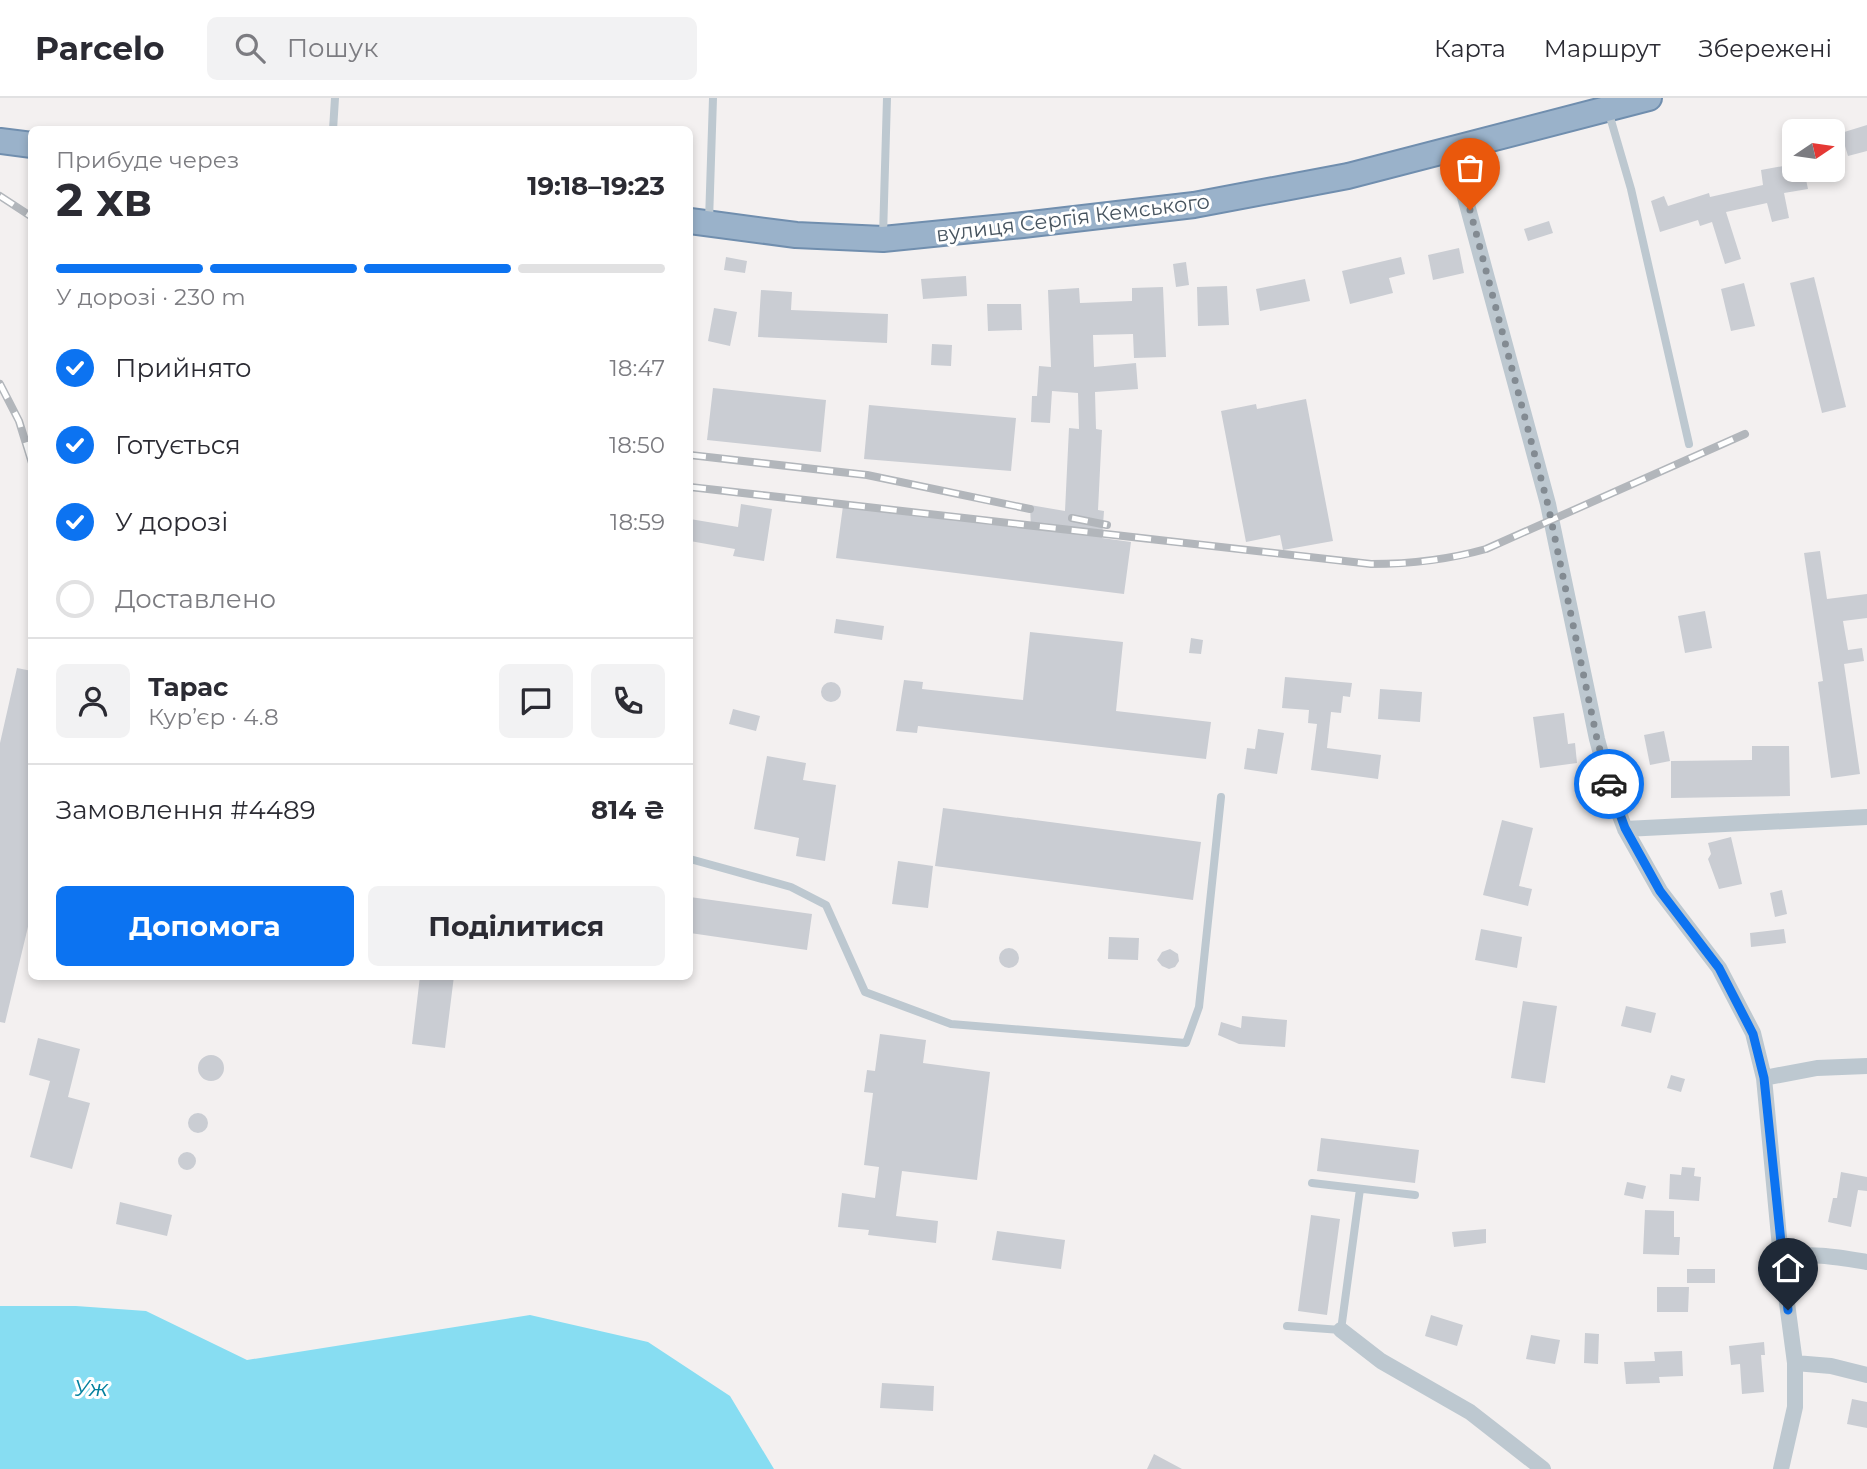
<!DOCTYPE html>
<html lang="uk">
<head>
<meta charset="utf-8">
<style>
  body { margin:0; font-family:Montserrat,sans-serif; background:#f2f2f3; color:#2b2b33; height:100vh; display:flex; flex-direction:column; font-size:26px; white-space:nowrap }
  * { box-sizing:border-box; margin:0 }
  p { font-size:23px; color:#7c7c81 }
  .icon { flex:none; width:38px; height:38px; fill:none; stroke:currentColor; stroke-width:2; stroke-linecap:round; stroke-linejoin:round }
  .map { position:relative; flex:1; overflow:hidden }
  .drawer { position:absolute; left:28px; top:28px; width:665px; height:854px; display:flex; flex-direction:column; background:#fff; border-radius:10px; box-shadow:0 4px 10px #0003 }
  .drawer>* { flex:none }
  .needle { width:46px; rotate:77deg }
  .fabs { position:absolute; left:1782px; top:21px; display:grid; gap:14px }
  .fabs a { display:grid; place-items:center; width:63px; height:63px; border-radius:10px; background:#fff; box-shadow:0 4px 10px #0003; font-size:35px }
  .pin { position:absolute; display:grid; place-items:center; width:60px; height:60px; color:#fff; margin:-72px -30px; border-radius:50% 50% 50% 0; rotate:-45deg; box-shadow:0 0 7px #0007 }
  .pin .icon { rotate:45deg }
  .courier { position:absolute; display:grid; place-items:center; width:70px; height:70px; margin:-35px; border:5px solid #0c73f1; border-radius:50%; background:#fff; color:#222; box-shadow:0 2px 9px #0007 }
  .headline em { font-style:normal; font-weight:700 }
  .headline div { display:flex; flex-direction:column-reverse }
  .headline { display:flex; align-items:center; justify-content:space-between; height:119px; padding:0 28px }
  h1 { font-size:46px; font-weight:700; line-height:52px }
  .bar { display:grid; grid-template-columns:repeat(4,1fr); gap:10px 7px; align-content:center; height:84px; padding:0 28px }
  .bar i { height:9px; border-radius:5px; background:#e1e1e2 }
  .bar .current { background:#0c73f1 }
  .bar p { grid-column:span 4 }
  .line { display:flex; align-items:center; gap:18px; padding:0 28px; border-top:2px solid #e1e1e2 }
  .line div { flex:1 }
  .round { display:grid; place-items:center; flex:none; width:74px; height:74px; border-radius:10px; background:#f2f2f3 }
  ol { padding:0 28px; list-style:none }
  li { display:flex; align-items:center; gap:21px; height:77px }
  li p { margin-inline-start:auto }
  li .icon { padding:7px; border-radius:50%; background:#0c73f1; color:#fff; stroke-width:4 }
  li:last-child { color:#7c7c81 }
  li i { width:38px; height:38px; border:4px solid #e1e1e2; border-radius:50% }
  .action { display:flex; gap:14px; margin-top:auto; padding:14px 28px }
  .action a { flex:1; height:80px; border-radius:10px; background:#0c73f1; color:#fff; font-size:28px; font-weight:700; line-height:80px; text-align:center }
  .action a+a { background:#f2f2f3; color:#2b2b33 }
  header { display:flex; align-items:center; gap:42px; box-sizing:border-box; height:98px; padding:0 35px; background:#fff; border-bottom:2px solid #e1e1e2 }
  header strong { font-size:33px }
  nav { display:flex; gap:38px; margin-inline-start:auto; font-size:24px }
  .search { width:490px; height:63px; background:#f2f2f3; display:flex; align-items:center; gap:18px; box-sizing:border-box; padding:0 24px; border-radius:10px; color:#7c7c81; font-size:26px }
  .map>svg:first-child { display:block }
  .water { fill:#87ddf2 }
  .building { fill:#cacdd3 }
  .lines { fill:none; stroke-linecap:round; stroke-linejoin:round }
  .trunk-casing { stroke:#708eae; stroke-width:28 }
  .service { stroke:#bdc8d0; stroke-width:8 }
  .minor { stroke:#bdc8d0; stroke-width:16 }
  .trunk { stroke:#9ab2ca; stroke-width:24 }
  .rail-casing { stroke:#b2b6bb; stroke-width:8 }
  .rail { stroke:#fff; stroke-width:5; stroke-dasharray:16; stroke-linecap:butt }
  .done { stroke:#838b92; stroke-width:7; stroke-dasharray:0 12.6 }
  .route { stroke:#0c73f1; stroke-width:9 }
  .labels { text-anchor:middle; stroke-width:6; stroke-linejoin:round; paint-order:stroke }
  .street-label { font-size:21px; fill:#47545f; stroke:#fff }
  .water-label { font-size:23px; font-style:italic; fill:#04809e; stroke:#fff }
</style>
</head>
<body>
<header>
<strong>Parcelo</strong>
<div class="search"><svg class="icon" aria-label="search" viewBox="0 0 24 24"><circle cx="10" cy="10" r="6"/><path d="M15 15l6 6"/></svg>Пошук</div>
<nav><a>Карта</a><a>Маршрут</a><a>Збережені</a></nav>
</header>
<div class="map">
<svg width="1867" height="1371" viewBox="0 0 1867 1371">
  <rect width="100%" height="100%" fill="#f3f0f0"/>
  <path class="water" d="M 0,1208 L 76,1208 L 146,1213 L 247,1262 L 530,1217 L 648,1244 L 730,1298 L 774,1371 L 0,1371 Z"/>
  <path class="building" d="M 1867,27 L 1867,53 L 1848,58 L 1841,35 Z
    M 1794,66 L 1794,72 L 1804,72 L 1808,91 L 1784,95 L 1789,120 L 1772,124 L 1767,105 L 1726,114 L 1741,161 L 1725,166 L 1712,124 L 1700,128 L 1698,122 L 1660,134 L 1651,103 L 1664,98 L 1668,108 L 1709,95 L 1710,99 L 1763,87 L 1761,72 Z
    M 1549,123 L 1553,135 L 1528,143 L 1524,131 Z
    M 1459,150 L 1464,175 L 1433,182 L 1428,157 Z
    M 726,159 L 747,163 L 745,175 L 724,172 Z
    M 1401,159 L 1405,176 L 1389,180 L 1393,195 L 1350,206 L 1342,173 Z
    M 1186,164 L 1189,187 L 1176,189 L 1173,166 Z
    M 966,178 L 967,198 L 923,201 L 921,181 Z
    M 1814,179 L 1846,309 L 1822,315 L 1790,185 Z
    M 1305,181 L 1310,203 L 1260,213 L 1256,191 Z
    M 1744,185 L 1755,228 L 1731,233 L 1721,191 Z
    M 1227,188 L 1229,227 L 1198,228 L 1197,189 Z
    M 1163,189 L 1166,259 L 1134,260 L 1133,236 L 1093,237 L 1094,269 L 1136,265 L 1138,291 L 1095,294 L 1096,331 L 1102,332 L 1098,412 L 1104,413 L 1102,440 L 1131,444 L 1124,496 L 836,460 L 843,408 L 1031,431 L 1030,407 L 1065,413 L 1069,330 L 1079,331 L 1078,295 L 1052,293 L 1050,325 L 1031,324 L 1032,298 L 1037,298 L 1039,268 L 1051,269 L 1048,192 L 1079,190 L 1080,205 L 1132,203 L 1132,190 Z
    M 761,192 L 792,194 L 791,212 L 888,216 L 887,245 L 758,239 Z
    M 987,206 L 1021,206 L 1022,232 L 988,233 Z
    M 714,210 L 737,214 L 730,248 L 708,243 Z
    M 932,246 L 952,247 L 951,268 L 931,267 Z
    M 713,290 L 826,302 L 821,354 L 707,342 Z
    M 1306,301 L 1333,443 L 1283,452 L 1280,437 L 1246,444 L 1221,313 L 1256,306 L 1257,311 Z
    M 869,307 L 1016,320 L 1011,373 L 864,361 Z
    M 741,406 L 772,411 L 764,463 L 733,458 L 735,451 L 690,443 L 690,421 L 738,429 Z
    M 1820,453 L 1827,501 L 1867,496 L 1867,520 L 1843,523 L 1848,552 L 1862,550 L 1864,563 L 1844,566 L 1860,676 L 1831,680 L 1818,584 L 1823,583 L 1804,455 Z
    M 1705,513 L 1712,550 L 1685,555 L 1678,518 Z
    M 836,521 L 884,528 L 882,542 L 834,535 Z
    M 1030,534 L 1123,544 L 1116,613 L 1211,624 L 1206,661 L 918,628 L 917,635 L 896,633 L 904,582 L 923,584 L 922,591 L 1023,602 Z
    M 1191,540 L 1203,542 L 1201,556 L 1189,555 Z
    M 17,570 L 32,573 L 32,812 L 5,925 L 0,924 L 0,645 Z
    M 1285,579 L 1352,585 L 1350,599 L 1343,598 L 1341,615 L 1331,614 L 1327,650 L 1381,657 L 1378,681 L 1311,672 L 1317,626 L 1308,625 L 1309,612 L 1282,610 Z
    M821 594a10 10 0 1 1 20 0a10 10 0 1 1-20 0Z
    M 1380,591 L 1422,594 L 1420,624 L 1378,621 Z
    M 733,611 L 760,618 L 756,633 L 729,626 Z
    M 1564,615 L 1568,646 L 1575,645 L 1577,665 L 1540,670 L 1533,619 Z
    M 1258,631 L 1284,635 L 1277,676 L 1244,671 L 1247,650 L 1255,651 Z
    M 1664,633 L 1670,663 L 1650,667 L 1644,637 Z
    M 1752,648 L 1789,648 L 1790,698 L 1671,700 L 1671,663 L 1752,662 Z
    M 767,658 L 806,665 L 803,682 L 836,687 L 825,763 L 796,758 L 799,740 L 754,731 Z
    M 943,710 L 1201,744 L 1193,802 L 935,768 Z
    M 1502,722 L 1533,730 L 1519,788 L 1532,791 L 1528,808 L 1483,797 Z
    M 1731,739 L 1742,786 L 1719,791 L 1708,761 L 1711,756 L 1708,745 Z
    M 898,763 L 933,768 L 928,810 L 892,806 Z
    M 1782,792 L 1787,816 L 1775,819 L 1770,795 Z
    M 690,799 L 812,816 L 807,852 L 690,835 Z
    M 1481,831 L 1522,839 L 1517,870 L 1475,862 Z
    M 1784,831 L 1786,845 L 1751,849 L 1750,835 Z
    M 1109,839 L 1139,840 L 1138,862 L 1108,861 Z
    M999 860a10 10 0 1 1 20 0a10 10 0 1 1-20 0Z
    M 1170,851 L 1178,856 L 1179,863 L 1175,869 L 1169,871 L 1162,868 L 1157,862 L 1162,854 Z
    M 420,878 L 454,878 L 445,950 L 412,946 Z
    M 1523,903 L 1557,908 L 1545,985 L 1511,980 Z
    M 1626,908 L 1656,915 L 1651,935 L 1621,928 Z
    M 1242,918 L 1287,922 L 1285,949 L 1239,946 L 1218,937 L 1221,924 L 1241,930 Z
    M 880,936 L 926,942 L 923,965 L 990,974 L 977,1082 L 902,1073 L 896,1118 L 938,1123 L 936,1145 L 868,1137 L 869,1132 L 838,1129 L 842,1095 L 875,1100 L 879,1069 L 864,1067 L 873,995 L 864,994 L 867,972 L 875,973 Z
    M 38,940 L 80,951 L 68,999 L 90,1005 L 72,1071 L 30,1059 L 50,983 L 29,977 Z
    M198 970a13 13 0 1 1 26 0a13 13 0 1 1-26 0Z
    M 1671,977 L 1685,981 L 1681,994 L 1667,990 Z
    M188 1025a10 10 0 1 1 20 0a10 10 0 1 1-20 0Z
    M 1321,1040 L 1419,1052 L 1415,1085 L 1317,1073 Z
    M178 1063a9 9 0 1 1 18 0a9 9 0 1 1-18 0Z
    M 1682,1069 L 1695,1070 L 1694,1078 L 1701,1079 L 1699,1103 L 1669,1101 L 1670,1076 L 1681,1077 Z
    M 1841,1074 L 1867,1079 L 1867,1093 L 1858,1092 L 1851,1129 L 1828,1124 L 1833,1100 L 1837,1100 Z
    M 1627,1084 L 1646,1088 L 1643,1101 L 1624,1097 Z
    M 120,1104 L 172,1117 L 167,1138 L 116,1126 Z
    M 1645,1112 L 1674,1113 L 1674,1139 L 1680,1139 L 1679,1157 L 1643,1156 Z
    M 1311,1117 L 1340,1121 L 1327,1217 L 1298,1213 Z
    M 1486,1131 L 1486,1145 L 1454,1149 L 1452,1134 Z
    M 997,1133 L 1065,1142 L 1061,1171 L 992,1162 Z
    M 1687,1171 L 1715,1171 L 1715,1185 L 1687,1185 Z
    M 1657,1189 L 1689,1189 L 1688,1214 L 1657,1214 Z
    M 1431,1217 L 1463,1227 L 1457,1248 L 1425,1238 Z
    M 1585,1235 L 1599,1236 L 1598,1266 L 1584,1265 Z
    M 1531,1237 L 1560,1242 L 1555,1266 L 1526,1261 Z
    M 1764,1244 L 1765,1257 L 1761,1257 L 1764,1294 L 1742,1296 L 1740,1266 L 1731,1267 L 1729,1248 Z
    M 1682,1253 L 1683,1278 L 1659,1279 L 1660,1285 L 1626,1286 L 1624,1264 L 1655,1263 L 1654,1254 Z
    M 882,1285 L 934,1288 L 933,1313 L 880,1310 Z
    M 1852,1301 L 1867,1304 L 1867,1330 L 1847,1326 Z
    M 1154,1356 L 1182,1371 L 1147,1371 Z"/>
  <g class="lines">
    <defs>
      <path id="trunk" d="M 0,43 L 32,47
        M 690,123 L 796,137 L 883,141 L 1023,127 L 1194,107 L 1348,78 L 1649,0"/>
    </defs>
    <use href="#trunk" class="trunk-casing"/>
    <path class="service" d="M 1608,12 L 1631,91 L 1689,346
      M 333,32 L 335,0
      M 709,123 L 713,0
      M 883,138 L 887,0
      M 690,761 L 791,789 L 826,807 L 865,894 L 951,926 L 1186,945 L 1199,909 L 1221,699
      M 1312,1085 L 1415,1097
      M 1287,1228 L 1341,1232 L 1360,1091"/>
    <path class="minor" d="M 1452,51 L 1548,406 L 1597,641 L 1612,697 L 1625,731 L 1660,793 L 1719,870 L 1753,935 L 1764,980 L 1781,1160 L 1795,1265 L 1795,1309 L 1781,1371
      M 1625,731 L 1867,719
      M 1764,980 L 1817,970 L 1867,968
      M 1781,1160 C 1811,1154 1837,1159 1867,1164
      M 1341,1232 L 1381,1263 L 1470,1314 L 1543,1371
      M 1795,1265 L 1831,1268 L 1867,1277"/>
    <use href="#trunk" class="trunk"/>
    <defs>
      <path id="rail" d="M 0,98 L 32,119
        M 0,286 L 19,323 L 32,365
        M 690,357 L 867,377 L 1030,411
        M 690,389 L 1371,466 C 1412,466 1447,462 1486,451 L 1745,336
        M 1072,420 L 1107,427"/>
    </defs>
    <use href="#rail" class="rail-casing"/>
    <use href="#rail" class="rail"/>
  </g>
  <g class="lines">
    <path class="done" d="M 1470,112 L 1548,407 L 1597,641 L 1609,686"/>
    <path class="route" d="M 1609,686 L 1625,730 L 1660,793 L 1719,870 L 1753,936 L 1764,980 L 1788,1212"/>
  </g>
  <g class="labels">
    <g class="street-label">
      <text transform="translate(1073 120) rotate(-7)" y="7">вулиця Сергія Кемського</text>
    </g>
    <g class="water-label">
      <text x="91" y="1298">Уж</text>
    </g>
  </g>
</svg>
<div class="fabs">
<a><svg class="needle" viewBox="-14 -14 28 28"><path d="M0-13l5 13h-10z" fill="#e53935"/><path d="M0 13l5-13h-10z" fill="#7c7c81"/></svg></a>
</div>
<div class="pin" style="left:1470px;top:112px;background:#ea580c"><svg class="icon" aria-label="bag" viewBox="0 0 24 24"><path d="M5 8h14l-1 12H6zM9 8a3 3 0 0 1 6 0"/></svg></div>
<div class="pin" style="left:1788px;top:1212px;background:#1f2937"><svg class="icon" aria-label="home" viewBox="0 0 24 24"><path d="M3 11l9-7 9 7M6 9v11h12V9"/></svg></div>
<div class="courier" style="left:1609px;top:686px"><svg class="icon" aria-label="car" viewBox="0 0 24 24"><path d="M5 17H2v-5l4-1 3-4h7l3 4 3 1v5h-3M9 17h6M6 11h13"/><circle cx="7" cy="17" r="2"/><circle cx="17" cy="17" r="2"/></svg></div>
<section class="drawer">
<div class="headline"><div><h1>2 хв</h1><p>Прибуде через</p></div><em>19:18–19:23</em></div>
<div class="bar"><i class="current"></i><i class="current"></i><i class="current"></i><i></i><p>У дорозі · 230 m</p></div>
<ol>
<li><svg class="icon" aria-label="check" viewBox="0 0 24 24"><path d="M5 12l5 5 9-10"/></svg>Прийнято<p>18:47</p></li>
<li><svg class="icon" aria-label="check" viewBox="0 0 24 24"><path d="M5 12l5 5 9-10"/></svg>Готується<p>18:50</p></li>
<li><svg class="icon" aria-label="check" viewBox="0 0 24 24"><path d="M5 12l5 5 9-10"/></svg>У дорозі<p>18:59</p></li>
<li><i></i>Доставлено</li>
</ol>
<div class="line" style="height:126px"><a class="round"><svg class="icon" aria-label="person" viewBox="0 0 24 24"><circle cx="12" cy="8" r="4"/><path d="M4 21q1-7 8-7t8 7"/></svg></a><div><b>Тарас</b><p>Кур’єр · 4.8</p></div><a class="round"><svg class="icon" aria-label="chat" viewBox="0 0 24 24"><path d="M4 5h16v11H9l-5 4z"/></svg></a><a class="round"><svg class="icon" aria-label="phone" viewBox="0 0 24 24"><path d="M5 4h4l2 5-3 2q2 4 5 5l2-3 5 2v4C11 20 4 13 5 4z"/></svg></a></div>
<div class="line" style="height:91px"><div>Замовлення #4489</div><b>814 ₴</b></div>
<div class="action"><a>Допомога</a><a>Поділитися</a></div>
</section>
</div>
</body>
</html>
